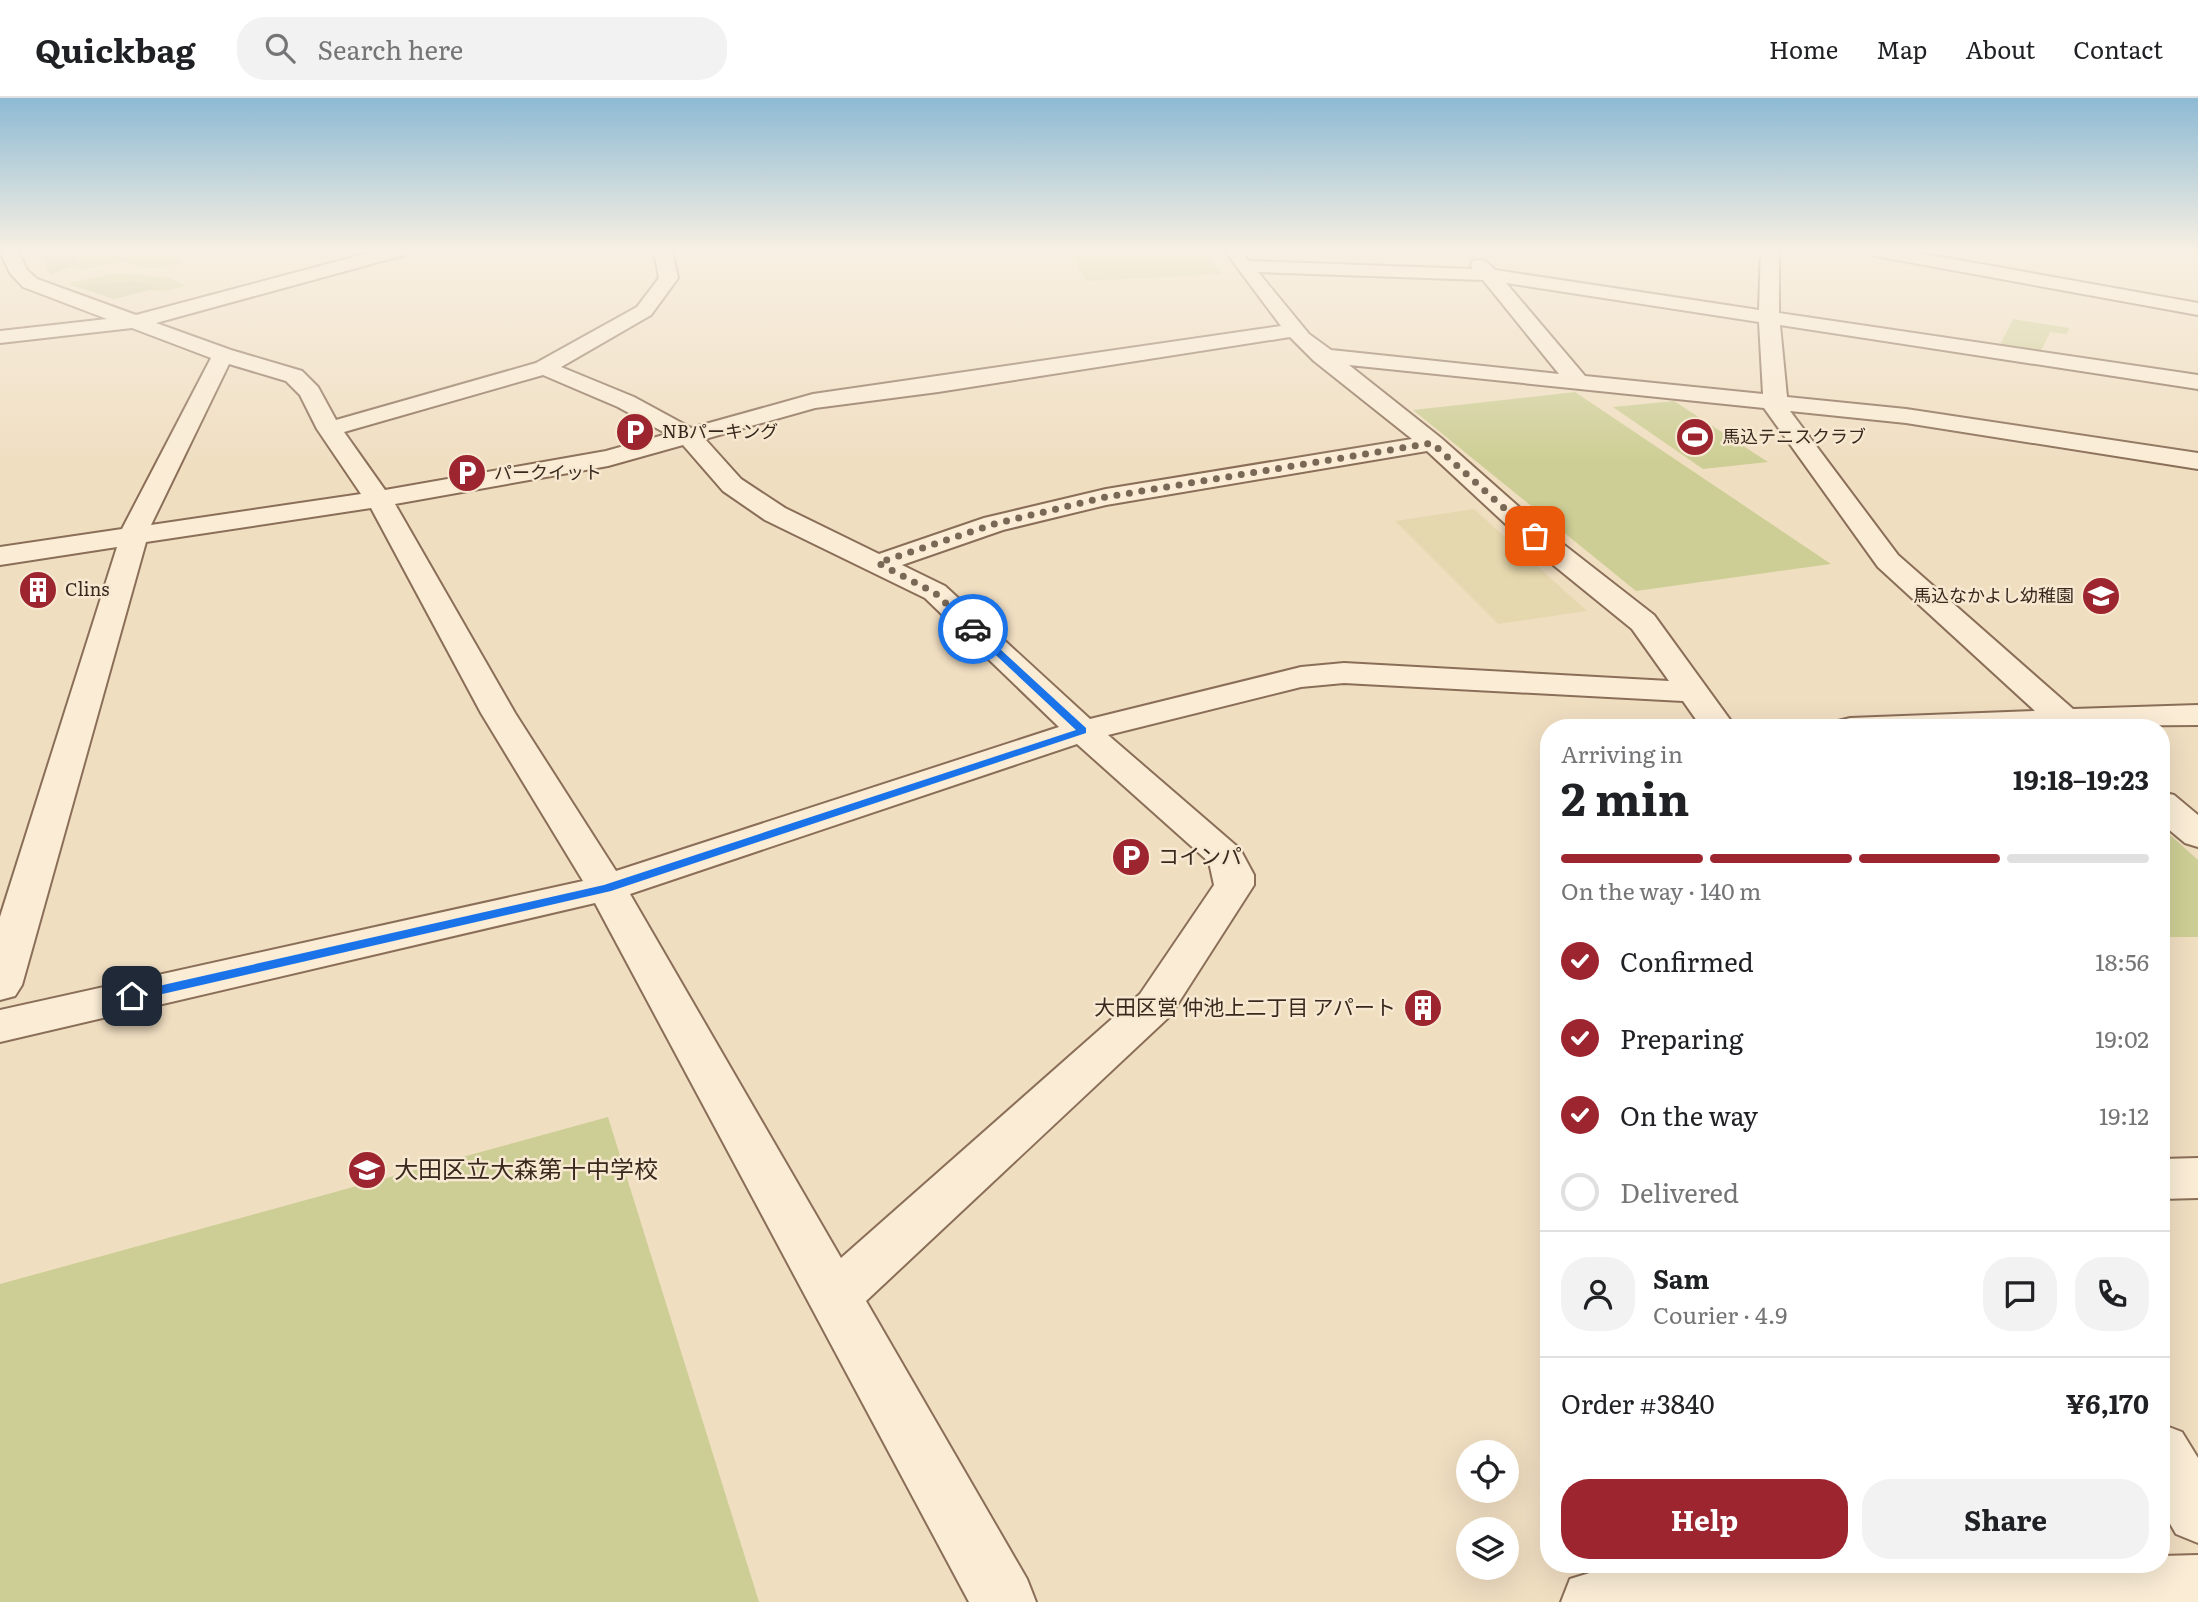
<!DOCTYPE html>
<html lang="en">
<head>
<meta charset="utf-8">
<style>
  body { margin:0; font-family:Literata,"Noto Sans JP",serif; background:#f2f2f2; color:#202124; height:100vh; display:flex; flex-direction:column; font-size:26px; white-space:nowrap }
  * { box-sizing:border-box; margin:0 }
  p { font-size:23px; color:#757577 }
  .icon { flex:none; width:38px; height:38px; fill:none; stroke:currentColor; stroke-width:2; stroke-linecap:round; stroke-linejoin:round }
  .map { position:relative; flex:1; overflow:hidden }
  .sheet { position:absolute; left:1540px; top:621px; width:630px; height:854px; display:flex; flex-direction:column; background:#fff; border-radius:28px; box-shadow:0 7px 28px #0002 }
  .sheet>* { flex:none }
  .controls { position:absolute; left:1456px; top:1342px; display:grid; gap:14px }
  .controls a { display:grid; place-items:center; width:63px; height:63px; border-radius:50%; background:#fff; box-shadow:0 7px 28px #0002; font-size:35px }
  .pin { position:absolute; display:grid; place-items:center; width:60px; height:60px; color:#fff; margin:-30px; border-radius:14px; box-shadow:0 4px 10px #0006 }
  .courier { position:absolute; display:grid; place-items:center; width:70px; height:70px; margin:-35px; border:5px solid #1a73e8; border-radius:50%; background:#fff; color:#222; box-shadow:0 2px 9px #0007 }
  .head em { font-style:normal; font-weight:700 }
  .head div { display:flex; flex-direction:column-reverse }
  .head { display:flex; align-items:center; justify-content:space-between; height:119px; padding:0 21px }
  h1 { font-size:46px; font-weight:700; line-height:52px }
  .bar { display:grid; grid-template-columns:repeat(4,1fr); gap:10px 7px; align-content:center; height:84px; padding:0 21px }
  .bar i { height:9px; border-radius:5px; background:#e0e0e0 }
  .bar .selected { background:#9c2530 }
  .bar p { grid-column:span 4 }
  .line { display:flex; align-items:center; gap:18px; padding:0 21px; border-top:2px solid #e0e0e0 }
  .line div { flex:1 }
  .round { display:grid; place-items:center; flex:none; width:74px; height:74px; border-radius:28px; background:#f2f2f2 }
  ol { padding:0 21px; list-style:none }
  li { display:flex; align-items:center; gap:21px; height:77px }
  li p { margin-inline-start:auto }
  li .icon { padding:7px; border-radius:50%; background:#9c2530; color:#fff; stroke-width:4 }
  li:last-child { color:#757577 }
  li i { width:38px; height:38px; border:4px solid #e0e0e0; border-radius:50% }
  .button { display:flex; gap:14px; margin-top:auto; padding:14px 21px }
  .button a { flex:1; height:80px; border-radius:28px; background:#9c2530; color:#fff; font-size:28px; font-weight:700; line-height:80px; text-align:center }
  .button a+a { background:#f2f2f2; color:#202124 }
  header { display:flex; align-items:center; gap:42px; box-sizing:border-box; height:98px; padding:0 35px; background:#fff; border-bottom:2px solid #e0e0e0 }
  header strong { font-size:33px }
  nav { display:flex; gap:38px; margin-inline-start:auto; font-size:24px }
  .search { width:490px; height:63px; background:#f2f2f2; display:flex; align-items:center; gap:18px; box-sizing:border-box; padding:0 24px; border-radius:28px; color:#757577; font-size:26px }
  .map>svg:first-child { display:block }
  .farmland { fill:#e6d8ae }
  .green { fill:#cdce95 }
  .cemetery { fill:#c1c394 }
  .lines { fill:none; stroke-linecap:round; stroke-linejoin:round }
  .minor-casing { stroke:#8a6e58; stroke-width:4 }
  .minor { fill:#faecd5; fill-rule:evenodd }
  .route { fill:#1a73e8 }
  .done { stroke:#796856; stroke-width:7; stroke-dasharray:0 12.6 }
  .labels { text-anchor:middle; stroke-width:5; stroke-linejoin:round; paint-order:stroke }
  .far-poi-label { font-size:18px; fill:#39281d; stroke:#f7e9d1; text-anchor:start }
  .poi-label { font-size:21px; fill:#39281d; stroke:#f7e9d1; text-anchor:start }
  .near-poi-label { font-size:24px; fill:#39281d; stroke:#f7e9d1; text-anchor:start }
</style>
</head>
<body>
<header>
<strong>Quickbag</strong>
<div class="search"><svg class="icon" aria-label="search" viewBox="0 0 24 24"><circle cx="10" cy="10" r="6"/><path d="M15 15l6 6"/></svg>Search here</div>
<nav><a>Home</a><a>Map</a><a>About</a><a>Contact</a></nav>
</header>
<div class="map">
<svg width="2198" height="1504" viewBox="0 0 2198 1504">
  <rect width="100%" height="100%" fill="#f0dec1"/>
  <path class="farmland" d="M 1474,411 L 1587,513 L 1498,526 L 1395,423 Z"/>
  <path class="green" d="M 85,153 L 147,153 L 181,159 L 180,166 C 161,169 143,175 127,163 L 79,172 L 68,169 Z
    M 1068,153 L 1204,153 L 1223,176 L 1086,183 Z
    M 117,175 L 170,180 L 186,188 L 163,193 L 71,188 L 71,185 Z
    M 2013,221 L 2069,230 L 2067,236 L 2050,234 L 2041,253 L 2000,247 Z
    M 1575,294 L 1831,466 L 1636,493 L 1413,312 Z
    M 1674,303 L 1768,364 L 1703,371 L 1613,309 Z
    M 2161,729 L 2198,762 L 2198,839 L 2161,839 Z
    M 608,1019 L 759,1504 L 0,1504 L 0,1186 Z"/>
  <path class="cemetery" d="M 41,153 L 74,153 L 77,167 L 50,177 Z
    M 136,183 L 159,190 L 114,201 L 74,188 Z"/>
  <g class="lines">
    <defs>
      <path id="minor" d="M 0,153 L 18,153 L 27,172 L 37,181 L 136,217 L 376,153 L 407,153 L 404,157 L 156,225 L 231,252 L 302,273 L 318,289 L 336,322 L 536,265 L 637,209 L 659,180 L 654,153 L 672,153 L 678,180 L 651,217 L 561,269 L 634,299 L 691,330 L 813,296 L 1281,228 L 1225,153 L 1241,153 L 1249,163 L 1473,171 L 1471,167 L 1473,163 C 1484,160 1488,165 1495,172 L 1759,212 L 1761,153 L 1779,153 L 1779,215 L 2198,277 L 2198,291 L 1780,227 L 1787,299 L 1906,311 L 2198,355 L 2198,371 L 1906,325 L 1790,313 L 1898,457 L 2073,611 L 2198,607 L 2198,627 L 1833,630 L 1838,623 L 1850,620 L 2035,613 L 1878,469 L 1764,310 L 1349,267 L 1441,340 L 1545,432 L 1654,517 L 1736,630 L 1702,630 L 1683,603 L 1344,585 L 1301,589 L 1108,637 L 1240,751 L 1254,777 L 1254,787 L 1170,918 L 866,1203 L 1027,1481 L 1036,1504 L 969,1504 L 595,805 L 0,944 L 0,912 L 583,783 L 481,615 L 371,410 L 146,444 L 22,887 L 15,898 L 0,902 L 0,819 L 117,449 L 0,467 L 0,449 L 122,431 L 211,260 L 132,230 L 0,245 L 0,233 L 107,221 L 23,189 L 10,175 ZM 1258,174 L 1483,182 L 1559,276 L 1331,252 L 1309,236 ZM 1506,185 L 1759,224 L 1763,296 L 1585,278 ZM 1290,239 L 1314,263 L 1412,341 L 1106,391 L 984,420 L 879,456 L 785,410 L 741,381 L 705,341 L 815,310 L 938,294 ZM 229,266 L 286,283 L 300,297 L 317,331 L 361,396 L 151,427 ZM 543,277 L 618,309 L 667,336 L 606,353 L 385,392 L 344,334 ZM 683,347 L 723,393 L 765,422 L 925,500 L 1059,629 L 616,773 L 515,615 L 395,406 L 608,368 ZM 1427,353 L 1525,444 L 1632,531 L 1669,583 L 1344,565 L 1301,569 L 1090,621 L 945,488 L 902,467 L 1003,432 L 1106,407 ZM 1077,646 L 1209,764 L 1214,787 L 1140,896 L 841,1160 L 630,796 Z
        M 1866,153 L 1908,153 L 2198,205 L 2198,217 L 1875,158 Z
        M 2161,694 L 2174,697 L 2198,717 L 2198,749 L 2185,745 L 2161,725 Z
        M 2198,1060 L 2198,1100 L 2161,1101 L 2161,1061 Z
        M 2161,1326 L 2182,1334 L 2198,1360 L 2198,1445 L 2176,1436 L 2161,1410 Z
        M 2198,1457 L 2198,1504 L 1561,1504 L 1570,1481 L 1619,1466 L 2161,1466 L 2161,1458 Z"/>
    </defs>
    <use href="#minor" class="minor-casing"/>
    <use href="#minor" class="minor"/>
  </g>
  <linearGradient id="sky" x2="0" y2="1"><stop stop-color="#8dbad4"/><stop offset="0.42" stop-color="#f8f0e3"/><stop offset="1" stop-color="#f8f0e3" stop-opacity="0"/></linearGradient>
  <rect width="2198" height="364" fill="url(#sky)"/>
  <path class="route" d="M 970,529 L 976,529 L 1086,630 L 1086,635 L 611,793 L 132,903 L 126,898 L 132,894 L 604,787 L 1076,632 L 970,533 Z"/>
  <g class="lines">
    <path class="done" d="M 973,531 L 935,495 L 878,465 L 994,426 L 1106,399 L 1432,345 L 1535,438"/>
  </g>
  <defs>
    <symbol id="parking-disc" viewBox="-11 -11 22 22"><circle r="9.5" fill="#9c2530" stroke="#f7e9d1"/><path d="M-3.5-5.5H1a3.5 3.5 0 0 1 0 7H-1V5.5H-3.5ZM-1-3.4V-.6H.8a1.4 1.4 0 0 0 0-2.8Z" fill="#fff"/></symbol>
    <symbol id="stadium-disc" viewBox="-11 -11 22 22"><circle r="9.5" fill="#9c2530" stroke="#f7e9d1"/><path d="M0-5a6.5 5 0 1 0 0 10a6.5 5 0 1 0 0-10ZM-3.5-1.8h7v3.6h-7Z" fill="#fff"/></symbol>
    <symbol id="building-disc" viewBox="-11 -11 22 22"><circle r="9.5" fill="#9c2530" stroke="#f7e9d1"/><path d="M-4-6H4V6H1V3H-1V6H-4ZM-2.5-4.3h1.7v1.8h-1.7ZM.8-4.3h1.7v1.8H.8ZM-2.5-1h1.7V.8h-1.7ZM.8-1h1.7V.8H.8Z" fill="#fff"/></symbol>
    <symbol id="school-disc" viewBox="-11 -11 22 22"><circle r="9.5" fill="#9c2530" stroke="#f7e9d1"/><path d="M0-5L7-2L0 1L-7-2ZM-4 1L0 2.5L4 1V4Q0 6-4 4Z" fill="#fff"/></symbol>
  </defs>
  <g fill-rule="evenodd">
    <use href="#parking-disc" x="613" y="312" width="44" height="44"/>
    <use href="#stadium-disc" x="1673" y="317" width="44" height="44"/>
    <use href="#parking-disc" x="445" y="353" width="44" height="44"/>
    <use href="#building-disc" x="16" y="470" width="44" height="44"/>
    <use href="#school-disc" x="2079" y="476" width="44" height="44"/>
    <use href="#parking-disc" x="1109" y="737" width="44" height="44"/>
    <use href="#building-disc" x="1401" y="888" width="44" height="44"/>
    <use href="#school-disc" x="345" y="1050" width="44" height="44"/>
  </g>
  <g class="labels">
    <g class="far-poi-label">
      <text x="662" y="340">NBパーキング</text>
      <text x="1722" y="345">馬込テニスクラブ</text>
      <text x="494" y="381">パークイット</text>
      <text x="65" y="498">Clins</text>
      <text x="2074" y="504" text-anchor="end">馬込なかよし幼稚園</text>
    </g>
    <g class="poi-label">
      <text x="1158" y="766">コインパ</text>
      <text x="1396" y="917" text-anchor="end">大田区営 仲池上二丁目 アパート</text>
    </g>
    <g class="near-poi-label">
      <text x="394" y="1080">大田区立大森第十中学校</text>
    </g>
  </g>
</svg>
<div class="controls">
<a><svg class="icon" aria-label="locate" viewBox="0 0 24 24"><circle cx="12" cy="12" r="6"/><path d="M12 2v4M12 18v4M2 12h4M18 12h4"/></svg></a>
<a><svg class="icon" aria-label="layers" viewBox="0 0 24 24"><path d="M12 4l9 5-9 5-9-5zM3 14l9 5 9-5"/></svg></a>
</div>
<div class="pin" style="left:1535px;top:438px;background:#ea580c"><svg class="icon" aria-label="bag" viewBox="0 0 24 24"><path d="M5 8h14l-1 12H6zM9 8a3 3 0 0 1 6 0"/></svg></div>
<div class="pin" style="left:132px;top:898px;background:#1f2937"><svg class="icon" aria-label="home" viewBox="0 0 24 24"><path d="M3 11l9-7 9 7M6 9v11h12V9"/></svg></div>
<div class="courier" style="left:973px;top:531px"><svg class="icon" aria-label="car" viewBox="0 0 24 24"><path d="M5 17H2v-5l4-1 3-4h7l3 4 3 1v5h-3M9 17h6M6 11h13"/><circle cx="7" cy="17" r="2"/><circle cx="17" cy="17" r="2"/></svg></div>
<section class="sheet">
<div class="head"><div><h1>2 min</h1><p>Arriving in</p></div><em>19:18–19:23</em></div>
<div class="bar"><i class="selected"></i><i class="selected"></i><i class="selected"></i><i></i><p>On the way · 140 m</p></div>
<ol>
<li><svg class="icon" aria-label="check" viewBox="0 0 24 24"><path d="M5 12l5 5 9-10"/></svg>Confirmed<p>18:56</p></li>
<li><svg class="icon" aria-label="check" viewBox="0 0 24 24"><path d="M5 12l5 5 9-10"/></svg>Preparing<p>19:02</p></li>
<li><svg class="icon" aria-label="check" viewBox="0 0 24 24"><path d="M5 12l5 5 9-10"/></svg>On the way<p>19:12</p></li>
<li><i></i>Delivered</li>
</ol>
<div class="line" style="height:126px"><a class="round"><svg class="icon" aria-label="person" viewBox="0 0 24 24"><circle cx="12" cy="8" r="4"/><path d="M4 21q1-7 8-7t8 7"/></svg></a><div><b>Sam</b><p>Courier · 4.9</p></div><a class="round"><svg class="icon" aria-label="chat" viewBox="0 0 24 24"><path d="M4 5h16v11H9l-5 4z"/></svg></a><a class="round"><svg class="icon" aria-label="phone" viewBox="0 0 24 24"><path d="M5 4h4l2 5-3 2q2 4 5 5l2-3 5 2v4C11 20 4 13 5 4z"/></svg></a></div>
<div class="line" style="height:91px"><div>Order #3840</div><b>¥6,170</b></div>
<div class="button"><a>Help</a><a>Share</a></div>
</section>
</div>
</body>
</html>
